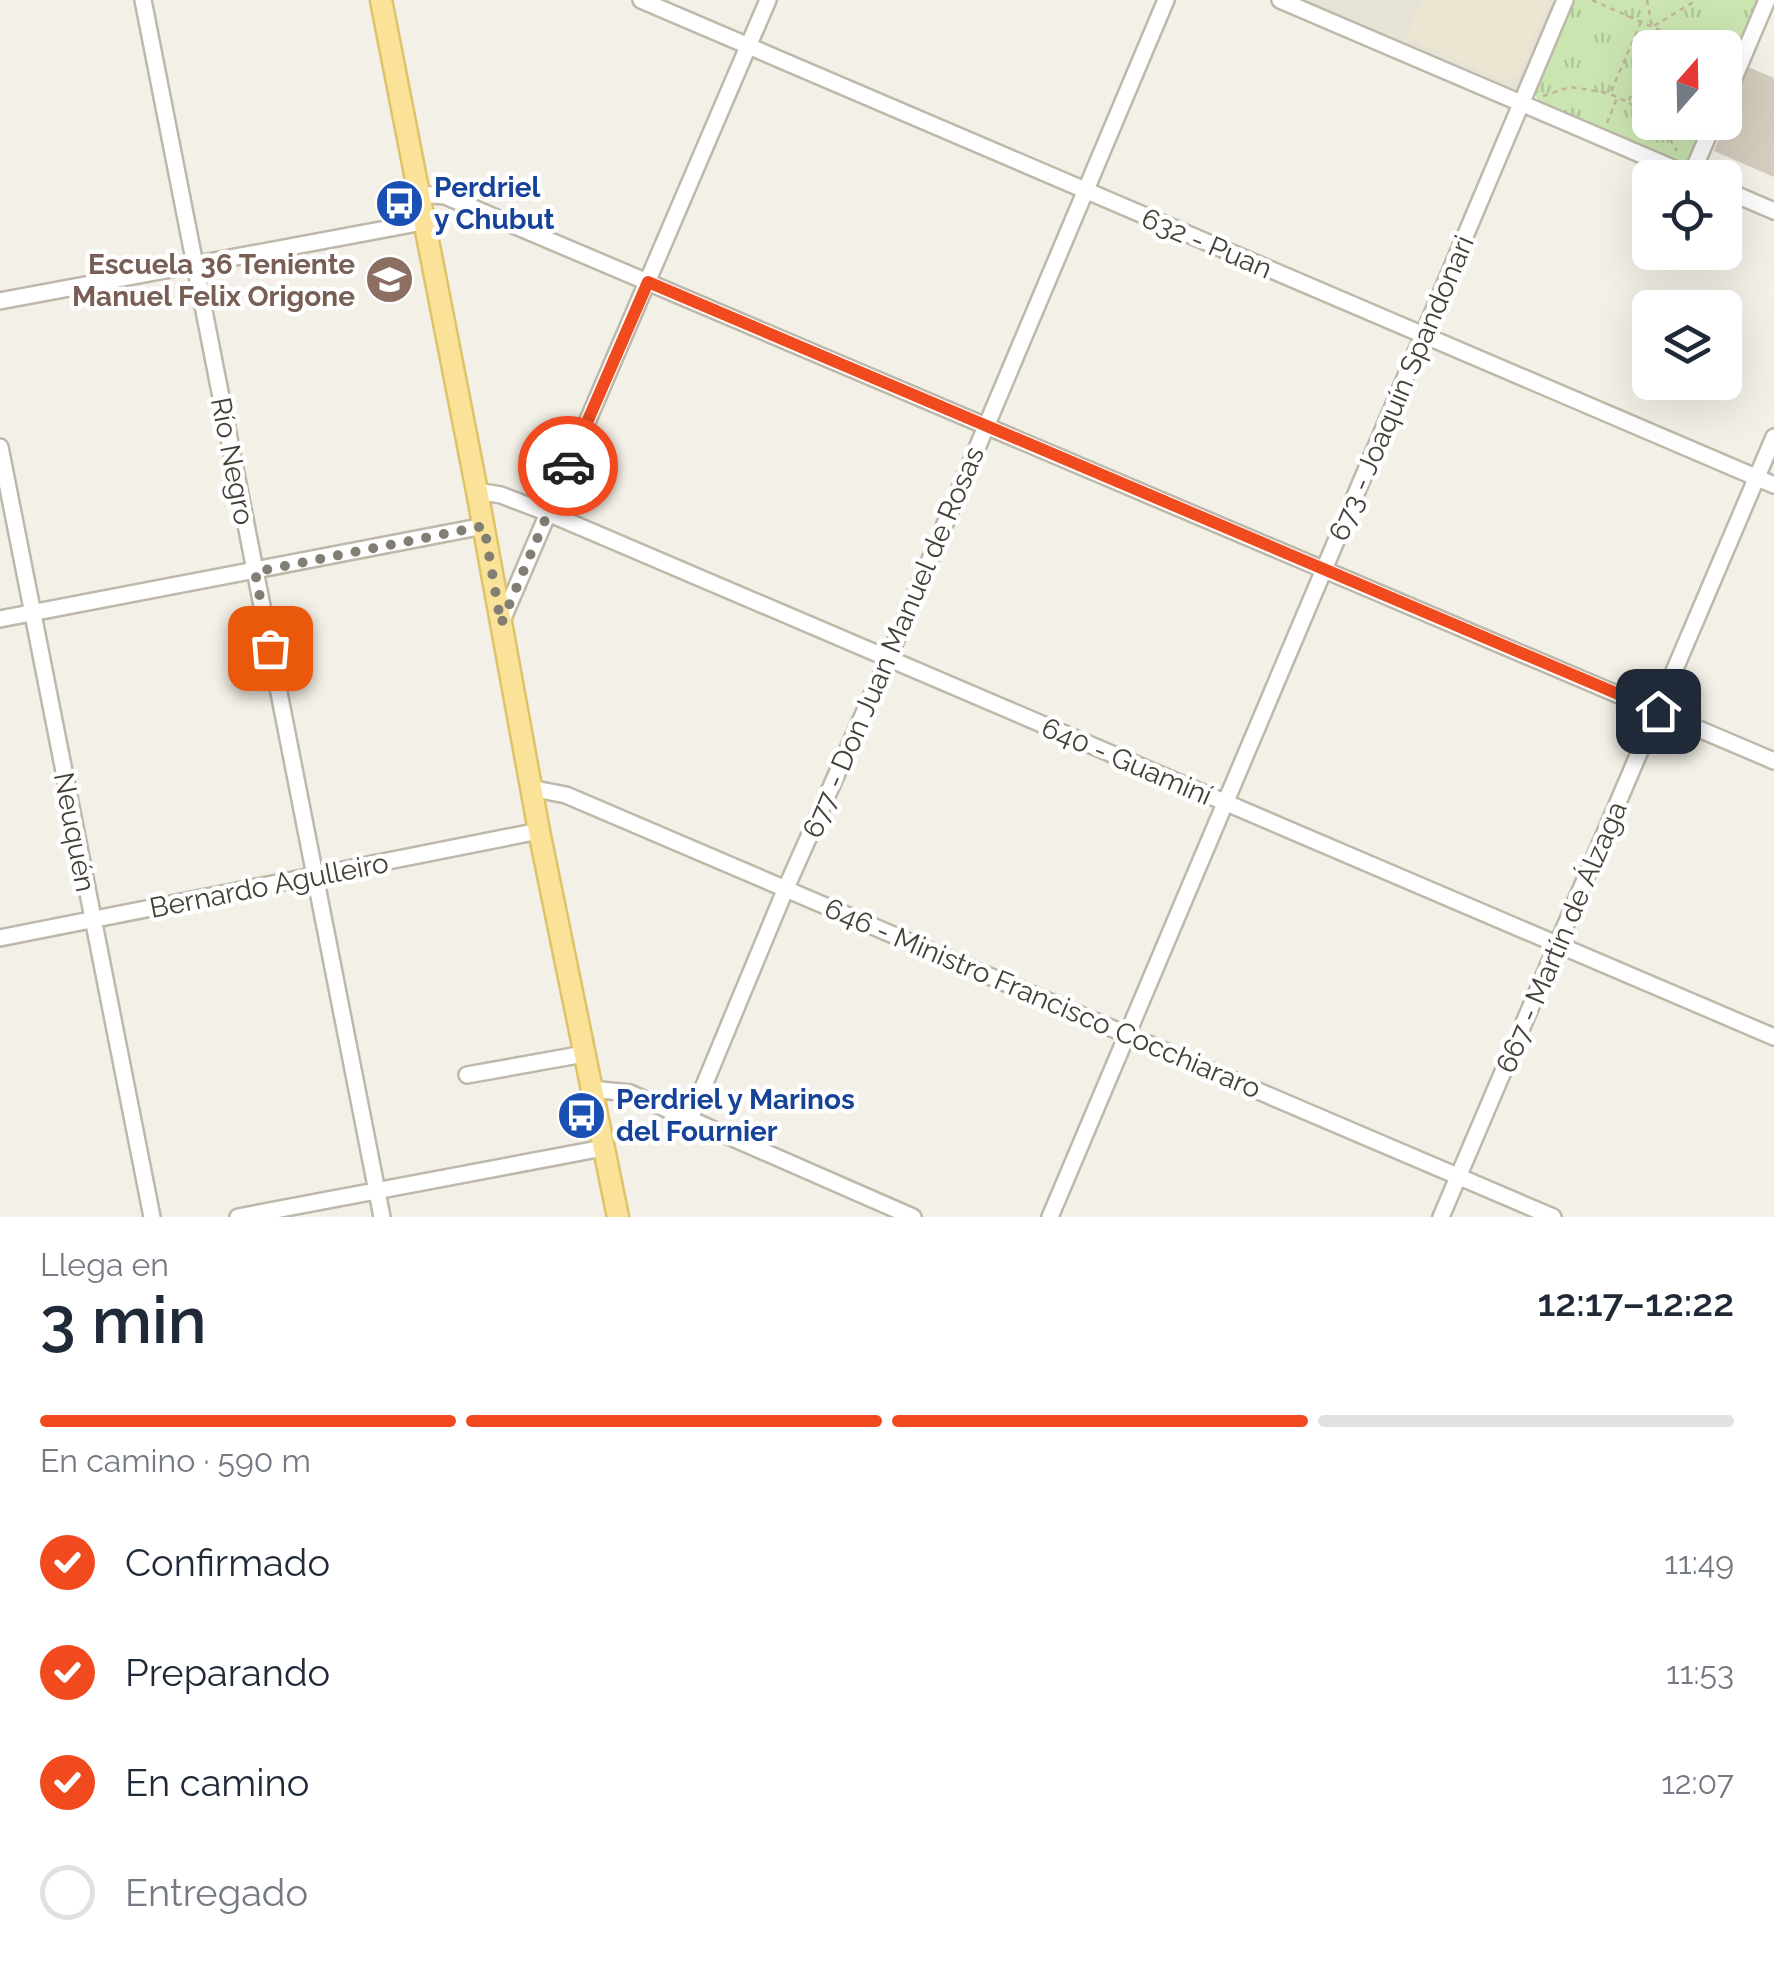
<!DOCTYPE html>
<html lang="es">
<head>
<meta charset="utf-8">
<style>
  body { margin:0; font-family:Raleway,sans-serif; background:#f6f6f7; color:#1f2937; height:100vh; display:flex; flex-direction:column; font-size:38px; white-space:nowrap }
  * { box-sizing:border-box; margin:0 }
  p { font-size:32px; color:#747a83 }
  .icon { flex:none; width:55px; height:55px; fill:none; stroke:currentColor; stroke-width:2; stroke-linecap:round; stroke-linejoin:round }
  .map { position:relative; height:1217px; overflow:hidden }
  .details { display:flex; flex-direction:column; background:#fff; flex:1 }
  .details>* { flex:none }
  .needle { width:65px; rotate:20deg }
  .buttons { position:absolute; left:1632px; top:30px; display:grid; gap:20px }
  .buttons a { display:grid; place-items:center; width:110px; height:110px; border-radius:15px; background:#fff; box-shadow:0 10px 40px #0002; font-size:50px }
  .pin { position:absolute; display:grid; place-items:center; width:85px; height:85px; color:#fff; margin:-42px; border-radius:20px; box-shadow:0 5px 15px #0006 }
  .courier { position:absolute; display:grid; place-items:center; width:100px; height:100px; margin:-50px; border:8px solid #f14a1f; border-radius:50%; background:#fff; color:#222; box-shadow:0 2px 12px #0007 }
  .overview em { font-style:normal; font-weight:600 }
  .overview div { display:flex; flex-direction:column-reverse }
  .overview { display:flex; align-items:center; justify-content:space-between; height:170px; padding:0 40px }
  h1 { font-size:65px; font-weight:600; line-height:75px }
  .bar { display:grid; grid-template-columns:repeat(4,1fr); gap:15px 10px; align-content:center; height:120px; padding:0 40px }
  .bar i { height:12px; border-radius:8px; background:#e0e1e3 }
  .bar .active { background:#f14a1f }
  .bar p { grid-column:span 4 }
  ol { padding:0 40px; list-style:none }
  li { display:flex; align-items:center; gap:30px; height:110px }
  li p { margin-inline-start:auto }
  li .icon { padding:10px; border-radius:50%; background:#f14a1f; color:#fff; stroke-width:4 }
  li:last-child { color:#747a83 }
  li i { width:55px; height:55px; border:5px solid #e0e1e3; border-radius:50% }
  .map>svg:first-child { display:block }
  .residential { fill:#e6e2d5 }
  .education { fill:#ebe5d1 }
  .park { fill:url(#park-tufts) }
  .building { fill:#d4ccbd }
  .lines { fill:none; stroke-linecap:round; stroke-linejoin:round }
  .minor-casing { stroke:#beb8aa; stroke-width:20 }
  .major-casing { stroke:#dfc269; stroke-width:25 }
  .path { stroke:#bfb49b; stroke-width:2.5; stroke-dasharray:5 5; stroke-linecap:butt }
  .minor { stroke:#fff; stroke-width:15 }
  .major { stroke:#fae398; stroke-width:20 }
  .done { stroke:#827e74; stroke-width:10; stroke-dasharray:0 18 }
  .route { stroke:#f14a1f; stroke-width:12 }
  .labels { text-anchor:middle; stroke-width:9; stroke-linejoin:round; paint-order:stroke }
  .transit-label { font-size:28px; font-weight:bold; fill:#164399; stroke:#fff; text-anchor:start }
  .street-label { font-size:28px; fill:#454036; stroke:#fff }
  .education-label { font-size:28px; font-weight:bold; fill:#785e54; stroke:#fff; text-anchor:end }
</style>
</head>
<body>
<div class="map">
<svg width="1774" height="1217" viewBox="0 0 1774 1217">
  <defs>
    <pattern id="park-tufts" width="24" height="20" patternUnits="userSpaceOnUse" patternTransform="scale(2.5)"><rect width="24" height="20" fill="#cbe5b1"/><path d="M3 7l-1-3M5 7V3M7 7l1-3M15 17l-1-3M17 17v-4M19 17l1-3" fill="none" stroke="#b0c699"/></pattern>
  </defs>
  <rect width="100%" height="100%" fill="#f3f0e7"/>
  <path class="residential" d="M 1302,0 L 1560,0 L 1520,89 L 1510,91 Z"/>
  <path class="education" d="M 1422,0 L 1550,0 L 1518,74 L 1505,81 L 1406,38 Z"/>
  <path class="park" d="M 1574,0 L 1759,0 L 1725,80 L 1725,48 L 1650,48 L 1650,122 L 1707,123 L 1689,166 L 1539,103 L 1534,91 Z"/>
  <path class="building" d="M 1748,67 L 1774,78 L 1774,177 L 1714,151 Z"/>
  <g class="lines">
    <defs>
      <path id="minor" d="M 143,0 L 382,1217
        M 641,0 L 1774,485
        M 1280,0 L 1696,178
        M 1725,99 L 1767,0
        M 1691,175 L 1714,122
        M 1725,190 L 1774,211
        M 419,194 L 445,196 L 1774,761
        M 0,301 L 423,222
        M 0,447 L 152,1217
        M 477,491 L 501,495 L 548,513 L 1774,1037
        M 0,619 L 484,526
        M 501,623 L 768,0
        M 530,788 L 566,795 L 1553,1217
        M 0,938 L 539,831
        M 467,1075 L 584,1054
        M 591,1089 L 630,1093 L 913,1217
        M 690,1119 L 786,888 L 888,659 L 1166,0
        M 238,1217 L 603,1148
        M 1050,1217 L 1565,0
        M 1441,1217 L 1774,437"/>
      <path id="major" d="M 381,0 L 477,491 L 539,831 L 618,1217"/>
    </defs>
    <use href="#minor" class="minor-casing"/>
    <use href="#major" class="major-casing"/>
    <path class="path" d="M 1592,0 L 1700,48
      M 1647,0 L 1652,27 L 1697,0
      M 1641,22 L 1610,94 L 1628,102 L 1650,53
      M 1652,48 L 1659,32
      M 1543,96 L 1570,87 L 1608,93
      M 1629,103 L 1650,114
      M 1660,122 L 1677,151
      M 1607,123 L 1617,98"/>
    <use href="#minor" class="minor"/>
    <use href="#major" class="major"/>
  </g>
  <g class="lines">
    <path class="done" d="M 270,648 L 255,572 L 484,526 L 501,624 L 568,466"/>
    <path class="route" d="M 568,466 L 648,282 L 1658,711"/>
  </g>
  <defs>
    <symbol id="bus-disc" viewBox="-11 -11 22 22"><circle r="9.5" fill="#1a4fb4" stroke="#fff"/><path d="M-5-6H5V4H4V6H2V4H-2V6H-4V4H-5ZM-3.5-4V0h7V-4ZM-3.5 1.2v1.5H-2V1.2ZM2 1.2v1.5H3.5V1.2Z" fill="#fff"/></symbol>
    <symbol id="school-disc" viewBox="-11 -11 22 22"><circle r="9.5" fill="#8d6e63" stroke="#fff"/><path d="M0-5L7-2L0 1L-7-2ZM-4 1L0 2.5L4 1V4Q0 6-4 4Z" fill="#fff"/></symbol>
  </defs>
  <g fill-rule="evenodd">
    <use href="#bus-disc" x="372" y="176" width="55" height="55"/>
    <use href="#school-disc" x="362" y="252" width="55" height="55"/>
    <use href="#bus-disc" x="554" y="1088" width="55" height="55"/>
  </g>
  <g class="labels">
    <g class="transit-label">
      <text x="434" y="197">Perdriel<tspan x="434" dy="32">y Chubut</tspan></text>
      <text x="616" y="1109">Perdriel y Marinos<tspan x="616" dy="32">del Fournier</tspan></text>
    </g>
    <g class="street-label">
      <text transform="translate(1207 243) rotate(23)" y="10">632 - Puan</text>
      <text transform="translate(1401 388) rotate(-67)" y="10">673 - Joaquín Spandonari</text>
      <text transform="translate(233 461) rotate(79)" y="10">Río Negro</text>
      <text transform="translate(893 642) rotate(-67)" y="10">677 - Don Juan Manuel de Rosas</text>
      <text transform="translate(1127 761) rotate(23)" y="10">640 - Guaminí</text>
      <text transform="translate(75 832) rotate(79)" y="10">Neuquén</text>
      <text transform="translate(269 885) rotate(-11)" y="10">Bernardo Agulleiro</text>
      <text transform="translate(1561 937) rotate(-67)" y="10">667 - Martín de Álzaga</text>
      <text transform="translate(1043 998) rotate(23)" y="10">646 - Ministro Francisco Cocchiararo</text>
    </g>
    <g class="education-label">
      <text x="355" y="274">Escuela 36 Teniente<tspan x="355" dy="32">Manuel Felix Origone</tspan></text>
    </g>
  </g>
</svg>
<div class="buttons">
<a><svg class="needle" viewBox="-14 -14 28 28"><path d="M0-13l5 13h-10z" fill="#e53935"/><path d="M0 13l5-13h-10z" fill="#747a83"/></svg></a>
<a><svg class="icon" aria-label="locate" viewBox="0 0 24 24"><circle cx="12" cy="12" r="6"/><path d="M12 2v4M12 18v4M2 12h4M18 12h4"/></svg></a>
<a><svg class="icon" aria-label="layers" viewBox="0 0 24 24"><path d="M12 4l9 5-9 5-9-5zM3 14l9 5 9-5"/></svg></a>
</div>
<div class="pin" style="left:270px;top:648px;background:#ea580c"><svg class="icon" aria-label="bag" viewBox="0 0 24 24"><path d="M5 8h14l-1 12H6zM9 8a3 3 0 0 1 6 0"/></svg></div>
<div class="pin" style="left:1658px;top:711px;background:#1f2937"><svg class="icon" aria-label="home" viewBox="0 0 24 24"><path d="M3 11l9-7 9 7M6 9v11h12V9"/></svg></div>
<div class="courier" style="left:568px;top:466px"><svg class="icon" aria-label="car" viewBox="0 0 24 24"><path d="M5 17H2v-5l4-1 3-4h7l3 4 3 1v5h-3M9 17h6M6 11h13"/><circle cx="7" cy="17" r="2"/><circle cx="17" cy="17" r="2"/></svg></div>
</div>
<section class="details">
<div class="overview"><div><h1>3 min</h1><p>Llega en</p></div><em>12:17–12:22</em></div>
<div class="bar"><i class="active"></i><i class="active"></i><i class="active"></i><i></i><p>En camino · 590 m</p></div>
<ol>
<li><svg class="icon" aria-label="check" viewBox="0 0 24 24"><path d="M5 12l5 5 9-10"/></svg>Confirmado<p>11:49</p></li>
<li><svg class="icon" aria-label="check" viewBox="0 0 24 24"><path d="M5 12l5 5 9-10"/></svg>Preparando<p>11:53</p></li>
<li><svg class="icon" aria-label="check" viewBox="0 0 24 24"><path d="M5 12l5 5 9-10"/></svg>En camino<p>12:07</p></li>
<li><i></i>Entregado</li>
</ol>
</section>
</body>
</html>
